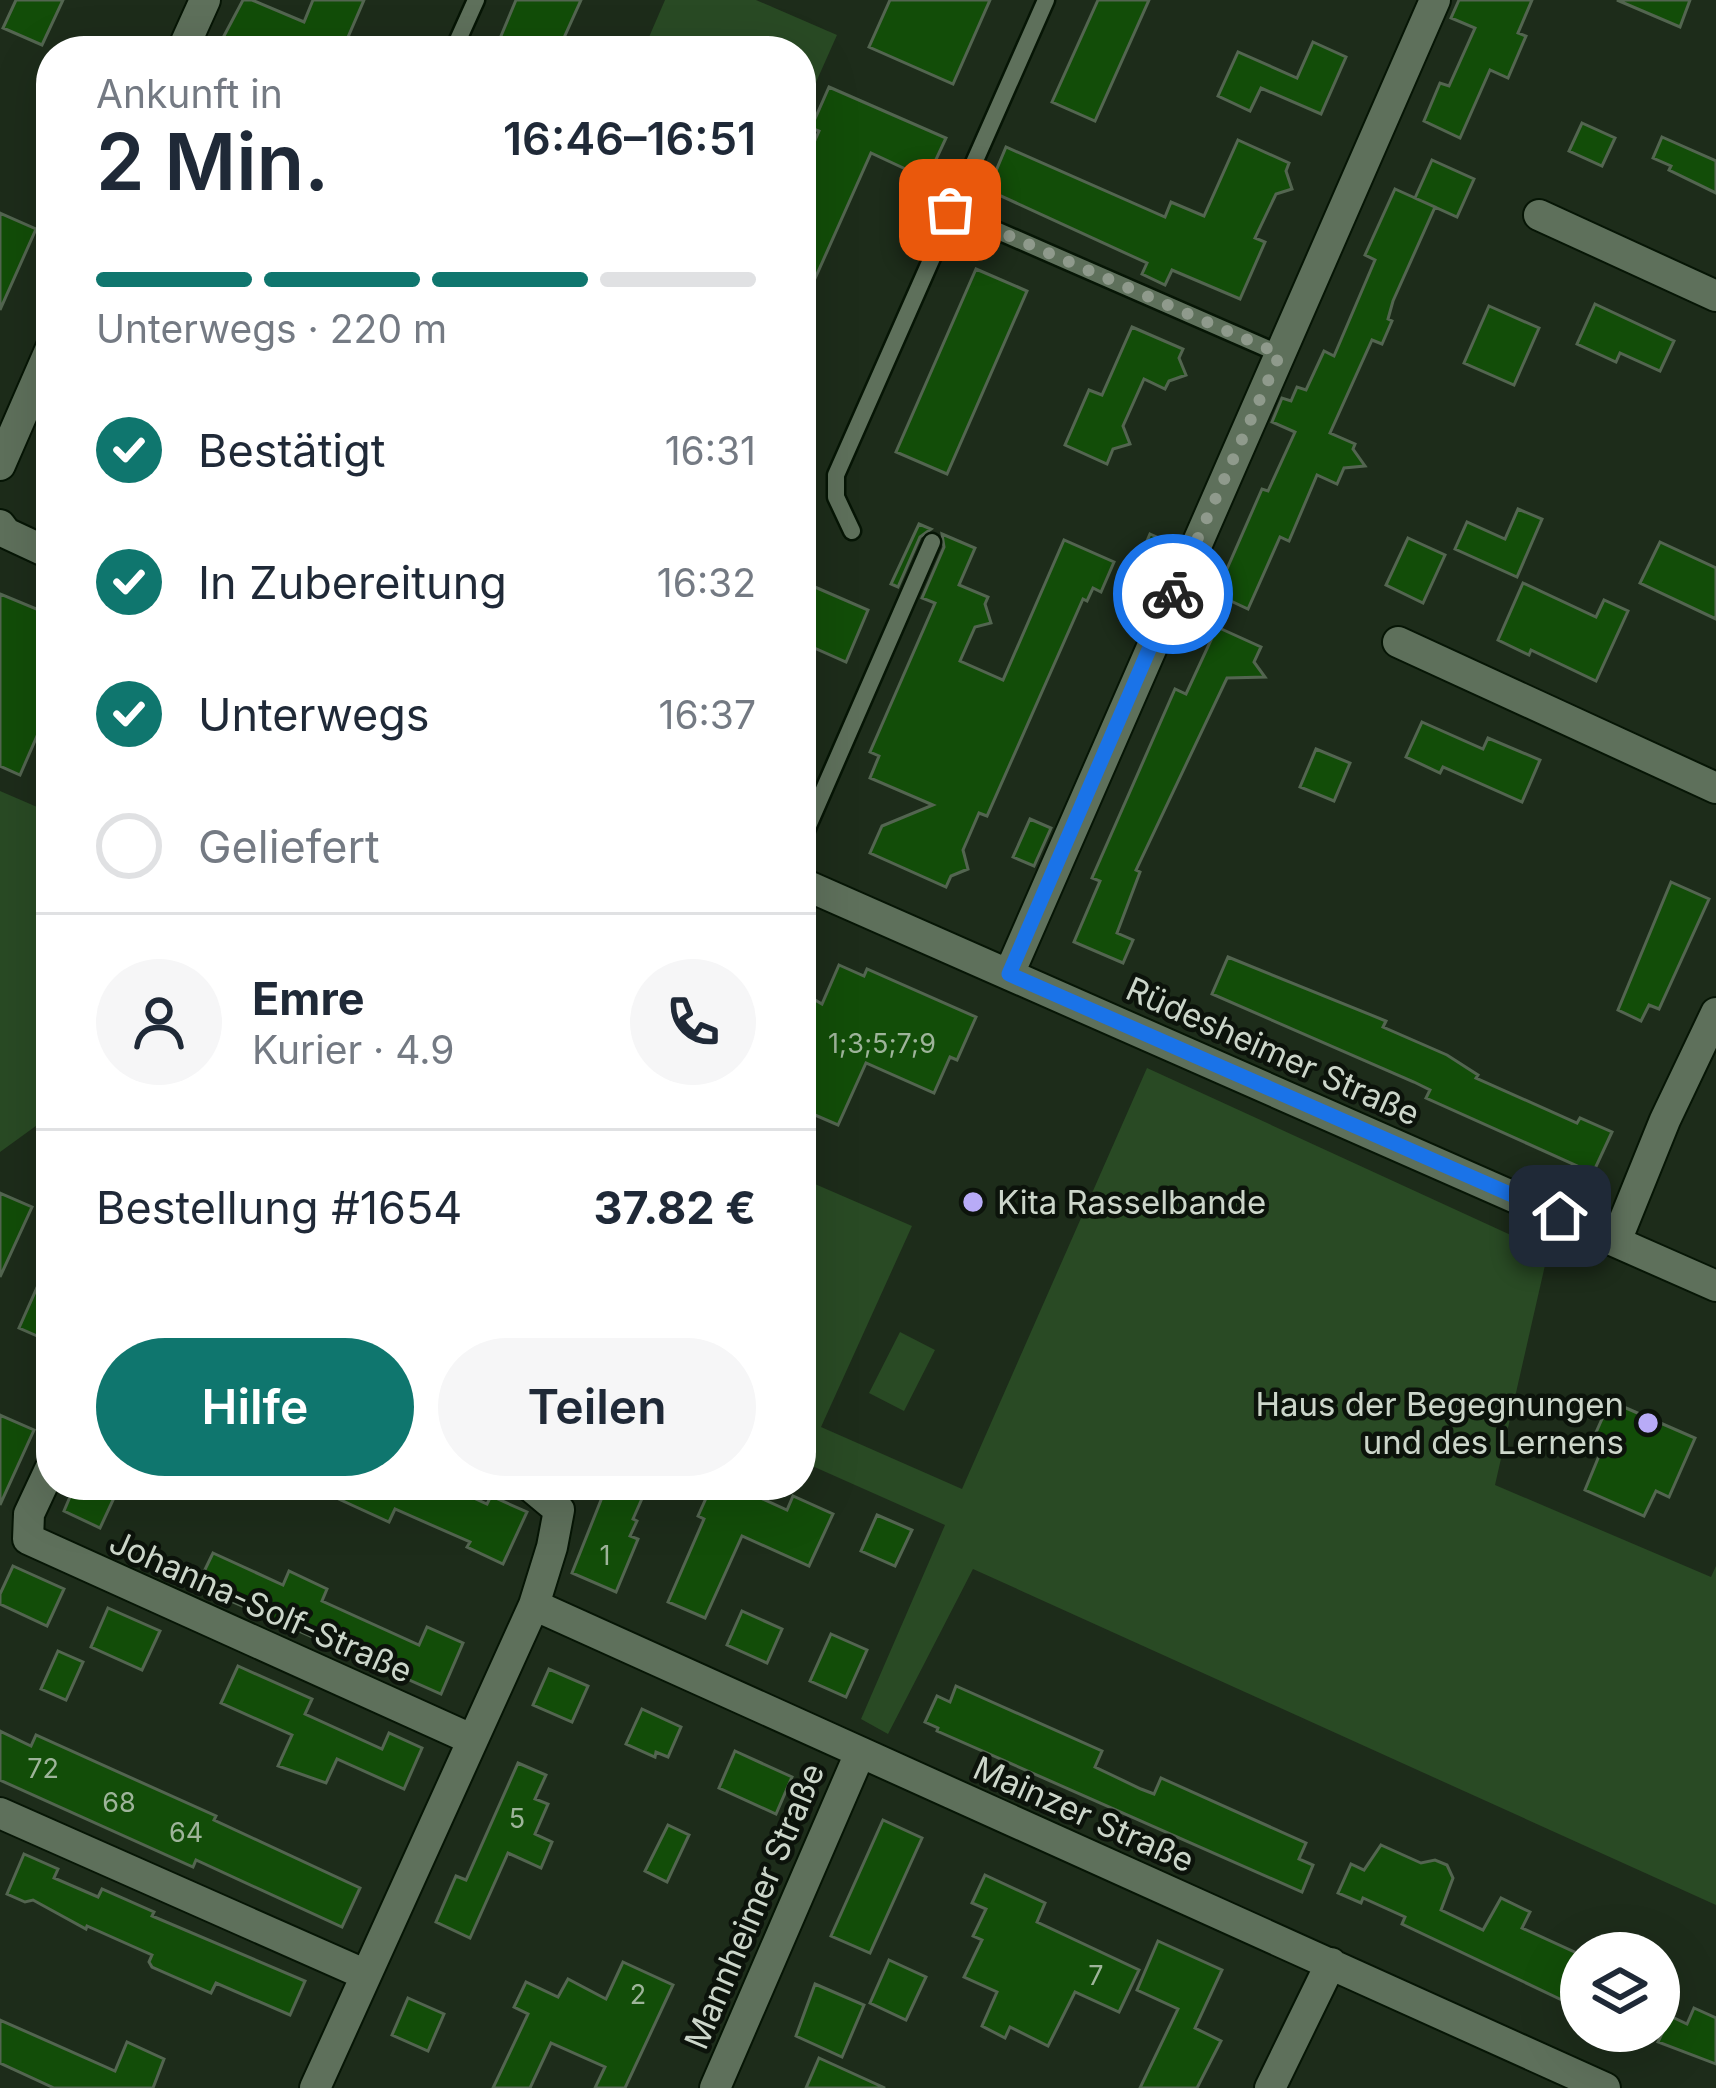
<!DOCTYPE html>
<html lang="de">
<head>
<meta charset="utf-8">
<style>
  body { margin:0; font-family:Inter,sans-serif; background:#f6f6f7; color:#1f2937; height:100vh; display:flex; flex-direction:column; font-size:45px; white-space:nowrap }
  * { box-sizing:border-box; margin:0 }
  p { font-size:39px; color:#747a83 }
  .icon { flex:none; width:66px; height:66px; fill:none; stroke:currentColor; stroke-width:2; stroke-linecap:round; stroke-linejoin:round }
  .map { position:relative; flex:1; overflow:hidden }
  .sheet { position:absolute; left:36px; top:36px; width:780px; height:1464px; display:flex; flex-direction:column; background:#fff; border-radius:48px; box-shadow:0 12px 48px #0002 }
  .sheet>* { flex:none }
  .fabs { position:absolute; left:1560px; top:1932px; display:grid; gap:24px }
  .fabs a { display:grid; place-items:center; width:120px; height:120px; border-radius:50%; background:#fff; box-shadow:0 12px 48px #0002; font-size:60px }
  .pin { position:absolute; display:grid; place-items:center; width:102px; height:102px; color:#fff; margin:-51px; border-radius:24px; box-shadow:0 6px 18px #0006 }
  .courier { position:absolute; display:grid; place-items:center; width:120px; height:120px; margin:-60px; border:9px solid #1a73e8; border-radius:50%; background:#fff; color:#222; box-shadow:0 3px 15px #0007 }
  .head em { font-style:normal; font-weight:600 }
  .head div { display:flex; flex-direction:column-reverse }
  .head { display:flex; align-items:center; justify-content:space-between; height:204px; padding:0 60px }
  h1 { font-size:78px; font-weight:600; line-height:90px }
  .bar { display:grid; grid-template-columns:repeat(4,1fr); gap:18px 12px; align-content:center; height:144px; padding:0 60px }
  .bar i { height:15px; border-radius:9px; background:#e0e1e3 }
  .bar .selected { background:#0f766e }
  .bar p { grid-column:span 4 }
  .line { display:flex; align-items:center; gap:30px; padding:0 60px; border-top:3px solid #e0e1e3 }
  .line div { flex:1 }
  .round { display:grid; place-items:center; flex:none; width:126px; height:126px; border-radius:63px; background:#f6f6f7 }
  ol { padding:0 60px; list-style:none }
  li { display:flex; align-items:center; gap:36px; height:132px }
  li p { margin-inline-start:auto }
  li .icon { padding:12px; border-radius:50%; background:#0f766e; color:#fff; stroke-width:4 }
  li:last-child { color:#747a83 }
  li i { width:66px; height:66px; border:6px solid #e0e1e3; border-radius:50% }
  .cta { display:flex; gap:24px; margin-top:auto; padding:24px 60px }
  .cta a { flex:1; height:138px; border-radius:72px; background:#0f766e; color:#fff; font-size:48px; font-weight:600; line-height:138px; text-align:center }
  .cta a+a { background:#f6f6f7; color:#1f2937 }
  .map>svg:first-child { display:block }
  .green { fill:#294a24 }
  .building { fill:#124d08; stroke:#536550; stroke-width:3 }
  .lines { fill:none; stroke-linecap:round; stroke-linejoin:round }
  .lane-casing { stroke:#061505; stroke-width:21 }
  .street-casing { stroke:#061505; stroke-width:34 }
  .lane { stroke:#5e705b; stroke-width:16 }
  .street { stroke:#5e705b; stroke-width:30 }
  .done { stroke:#8f9a8c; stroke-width:12; stroke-dasharray:0 21.6 }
  .route { stroke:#1a73e8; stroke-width:15 }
  .poi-dot { fill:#b8abf7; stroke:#0c130b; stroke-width:4.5 }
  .labels { text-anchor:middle; stroke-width:9; stroke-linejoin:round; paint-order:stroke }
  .number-label { font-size:27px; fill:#9eb49a }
  .street-label { font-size:33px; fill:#ccd6ca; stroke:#0c130b }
  .poi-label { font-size:33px; fill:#ccd6ca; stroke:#0c130b; text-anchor:start }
</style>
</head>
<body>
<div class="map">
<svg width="1716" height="2088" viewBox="0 0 1716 2088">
  <rect width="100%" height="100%" fill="#1d2c1a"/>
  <path class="green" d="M 665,0 L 756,0 L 837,35 L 801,116 L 801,51 L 643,51 Z
    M 0,791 L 51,813 L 51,1127 L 40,1123 L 0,1152 Z
    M 1147,1068 L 1548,1252 L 1495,1485 L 1711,1577 L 1716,1566 L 1716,1905 L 973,1569 L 888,1734 L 861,1719 L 945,1525 L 801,1461 L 801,1178 L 912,1226 L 821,1427 L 962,1489 Z
    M 900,1332 L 935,1350 L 904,1411 L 869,1393 Z"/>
  <path class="building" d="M 16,0 L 63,0 L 42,45 L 3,28 Z
    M 243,0 L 252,0 L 304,22 L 313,0 L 364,0 L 342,51 L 216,51 Z
    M 516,0 L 581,0 L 558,51 L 533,51 L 501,36 Z
    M 890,0 L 990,0 L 953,84 L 869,47 Z
    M 1098,0 L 1149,0 L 1095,121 L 1052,102 Z
    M 1459,0 L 1532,0 L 1518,33 L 1526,36 L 1508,78 L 1490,70 L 1460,138 L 1424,121 L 1440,83 L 1449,86 L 1475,28 L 1451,18 Z
    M 1617,0 L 1690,0 L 1680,27 Z
    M 1313,42 L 1346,57 L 1321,114 L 1261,88 L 1250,111 L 1218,96 L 1238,52 L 1297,78 Z
    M 829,87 L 946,138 L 927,179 L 871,153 L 801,310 L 801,172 L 819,131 L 811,128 Z
    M 1582,123 L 1615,138 L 1602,166 L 1569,151 Z
    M 1662,137 L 1716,161 L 1716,193 L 1669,170 L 1671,166 L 1653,158 Z
    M 1238,140 L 1289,163 L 1286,171 L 1292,189 L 1276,194 L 1255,238 L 1265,242 L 1240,299 L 1172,270 L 1165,285 L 1142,274 L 1147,263 L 988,190 L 1006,147 L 1165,217 L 1171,202 L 1204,216 Z
    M 1432,160 L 1474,179 L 1457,217 L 1415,198 Z
    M 1395,189 L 1435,207 L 1393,301 L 1388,319 L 1392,321 L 1382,344 L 1372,340 L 1330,433 L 1355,444 L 1353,449 L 1365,466 L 1344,468 L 1337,484 L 1317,475 L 1289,541 L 1280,537 L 1248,609 L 1216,594 L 1262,489 L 1268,491 L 1295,432 L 1272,422 L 1282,398 L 1291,401 L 1297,387 L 1306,390 L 1324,351 L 1334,356 L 1375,260 L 1365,255 Z
    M 0,213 L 36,229 L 0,310 Z
    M 976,269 L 1027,291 L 947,474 L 896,452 Z
    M 1595,304 L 1674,341 L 1660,371 L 1620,353 L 1616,362 L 1577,344 Z
    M 1489,306 L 1539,328 L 1514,385 L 1464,363 Z
    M 1132,327 L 1183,349 L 1179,358 L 1186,375 L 1169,381 L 1165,389 L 1144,379 L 1123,426 L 1130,444 L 1113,449 L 1107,464 L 1065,445 L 1089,390 L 1102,395 Z
    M 1518,509 L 1542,519 L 1517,577 L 1455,549 L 1467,522 L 1505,539 Z
    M 919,524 L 931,529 L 920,537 L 898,587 L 891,584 Z
    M 942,534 L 975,548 L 959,585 L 988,597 L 985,604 L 991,623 L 975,627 L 960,661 L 1003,680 L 1064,540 L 1114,562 L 1101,592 L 1093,588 L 1087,601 L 1083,599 L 987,816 L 979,813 L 963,850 L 968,869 L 951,876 L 946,887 L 870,853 L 882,826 L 933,805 L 870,778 L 879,756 L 870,752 L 935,603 L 922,598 L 944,547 Z
    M 1150,534 L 1175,545 L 1156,589 L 1131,578 Z
    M 1408,538 L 1445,555 L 1423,603 L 1386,585 Z
    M 1660,542 L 1716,568 L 1716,619 L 1640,583 Z
    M 801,581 L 868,610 L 846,662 L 801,642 Z
    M 1523,583 L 1596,617 L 1604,600 L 1628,611 L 1596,681 L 1531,650 L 1529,655 L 1498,640 Z
    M 0,594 L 51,615 L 51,704 L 20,775 L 0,766 Z
    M 1217,627 L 1261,647 L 1254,662 L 1265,677 L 1227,678 L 1136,870 L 1140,872 L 1117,933 L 1133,940 L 1123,963 L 1074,942 L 1100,881 L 1092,878 L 1175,689 L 1186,694 Z
    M 1422,722 L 1483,749 L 1488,738 L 1540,760 L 1522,802 L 1443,767 L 1440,773 L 1406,757 Z
    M 1316,749 L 1350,763 L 1334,801 L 1300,787 Z
    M 1030,819 L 1051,828 L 1034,866 L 1013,857 Z
    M 1671,882 L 1709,899 L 1659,1009 L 1649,1005 L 1641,1021 L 1618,1010 Z
    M 1228,957 L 1386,1021 L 1383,1027 L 1447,1055 L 1478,1075 L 1476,1078 L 1577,1123 L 1580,1118 L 1612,1132 L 1593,1173 L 1426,1098 L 1430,1090 L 1414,1082 L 1212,994 Z
    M 839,965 L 864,976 L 867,969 L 976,1017 L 957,1060 L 950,1057 L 934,1093 L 866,1063 L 838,1125 L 801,1109 L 801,1032 L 815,1000 L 822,1004 Z
    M 0,1193 L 32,1207 L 0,1277 Z
    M 51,1256 L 51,1342 L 19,1328 Z
    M 1610,1401 L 1695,1438 L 1669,1497 L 1656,1491 L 1644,1516 L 1585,1490 L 1601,1451 L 1590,1446 Z
    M 0,1415 L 34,1430 L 0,1505 Z
    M 75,1485 L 120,1485 L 100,1528 L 64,1511 Z
    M 308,1485 L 445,1485 L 487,1504 L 491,1496 L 527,1512 L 503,1564 L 467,1547 L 470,1542 L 395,1509 L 389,1522 Z
    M 607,1485 L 648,1485 L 633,1519 L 637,1521 L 630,1536 L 638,1539 L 616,1592 L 572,1573 Z
    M 712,1485 L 732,1485 L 787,1510 L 793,1496 L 833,1514 L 809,1566 L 742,1536 L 705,1618 L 668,1602 L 704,1519 L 698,1516 Z
    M 877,1515 L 912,1530 L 895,1566 L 861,1551 Z
    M 213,1553 L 283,1585 L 289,1571 L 327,1589 L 322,1601 L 419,1645 L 427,1627 L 463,1643 L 441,1694 L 197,1586 Z
    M 13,1566 L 64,1589 L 47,1626 L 0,1604 L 0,1594 Z
    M 108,1608 L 160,1631 L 142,1670 L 91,1647 Z
    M 742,1611 L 782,1629 L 767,1663 L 727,1645 Z
    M 831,1634 L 867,1650 L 846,1697 L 810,1681 Z
    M 58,1651 L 83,1662 L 66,1700 L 41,1689 Z
    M 238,1666 L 312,1699 L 305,1714 L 382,1749 L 389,1733 L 422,1748 L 404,1789 L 337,1759 L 326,1783 L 278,1766 L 292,1735 L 221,1703 Z
    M 549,1669 L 588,1686 L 572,1722 L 533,1705 Z
    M 956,1686 L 1102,1751 L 1095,1767 L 1141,1789 L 1154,1794 L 1161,1778 L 1306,1843 L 1299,1859 L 1313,1865 L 1302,1892 L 937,1731 L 938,1728 L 925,1722 L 937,1696 L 950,1702 Z
    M 642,1709 L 681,1727 L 668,1757 L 656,1752 L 655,1757 L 626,1744 Z
    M 0,1731 L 31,1746 L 36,1735 L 216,1816 L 214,1820 L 360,1888 L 342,1927 L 196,1860 L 193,1867 L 0,1780 Z
    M 735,1751 L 792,1777 L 776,1814 L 719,1788 Z
    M 518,1763 L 546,1775 L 535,1799 L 548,1804 L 535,1834 L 552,1842 L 541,1868 L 508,1853 L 470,1938 L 436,1922 L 456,1876 L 466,1880 Z
    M 883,1820 L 922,1838 L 870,1953 L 831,1936 Z
    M 668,1825 L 689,1835 L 667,1882 L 645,1871 Z
    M 1381,1845 L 1421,1863 L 1435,1860 L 1447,1865 L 1453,1878 L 1441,1910 L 1483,1930 L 1501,1898 L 1530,1912 L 1522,1928 L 1581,1955 L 1581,2001 L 1567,1994 L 1564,2001 L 1402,1924 L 1405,1917 L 1363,1898 L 1361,1903 L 1338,1893 L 1351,1864 L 1364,1870 Z
    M 24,1854 L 58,1869 L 54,1878 L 98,1897 L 102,1889 L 154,1912 L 152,1916 L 305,1981 L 290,2015 L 216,1983 L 211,1993 L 152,1967 L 149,1962 L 152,1955 L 87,1926 L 86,1929 L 33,1900 L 25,1902 L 7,1894 Z
    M 985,1875 L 1045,1903 L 1037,1922 L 1139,1970 L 1119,2012 L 1075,1992 L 1048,2046 L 1010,2027 L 1005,2038 L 982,2026 L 997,1992 L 964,1977 L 982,1940 L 973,1936 L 986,1909 L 972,1903 Z
    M 1158,1941 L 1222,1970 L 1195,2028 L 1221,2041 L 1197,2088 L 1140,2088 L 1178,2009 L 1137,1990 Z
    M 889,1960 L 926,1977 L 906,2020 L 870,2003 Z
    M 623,1962 L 673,1985 L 625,2088 L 595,2088 L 605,2067 L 551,2043 L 530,2088 L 493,2088 L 528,2014 L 514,2007 L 526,1982 L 558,1997 L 568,1979 L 606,1999 Z
    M 815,1984 L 864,2005 L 842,2057 L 796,2036 Z
    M 408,1998 L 444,2014 L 428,2051 L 392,2035 Z
    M 1694,2008 L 1716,2018 L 1716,2064 L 1658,2042 L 1670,2016 L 1687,2024 Z
    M 0,2020 L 115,2071 L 127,2042 L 164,2059 L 153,2088 L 54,2088 L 0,2063 Z
    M 819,2058 L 885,2088 L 806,2088 Z"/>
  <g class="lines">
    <defs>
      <path id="lane" d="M 453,51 L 476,0
        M 950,210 L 1280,354
        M 852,531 L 836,497 L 836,475 L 1046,0
        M 801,842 L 932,542"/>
      <path id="street" d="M 182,51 L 205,0
        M 1539,215 L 1716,296
        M 0,465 L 51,348
        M 0,525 L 6,533 L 51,554
        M 1398,642 L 1716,788
        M 801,883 L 1716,1286
        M 1009,974 L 1435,0
        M 1616,1241 L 1665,1120 L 1716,1013
        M 51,1467 L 29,1514 L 28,1539 L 471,1739
        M 534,1605 L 1605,2088
        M 0,1813 L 364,1974
        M 315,2088 L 534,1605 L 552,1547 L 559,1510 L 529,1485
        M 715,2088 L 860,1753
        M 1270,2088 L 1331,1963"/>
    </defs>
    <use href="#lane" class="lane-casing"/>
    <use href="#street" class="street-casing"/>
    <use href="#lane" class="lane"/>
    <use href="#street" class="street"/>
  </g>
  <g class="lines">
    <path class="done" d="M 950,210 L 1280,354 L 1173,594"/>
    <path class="route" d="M 1173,594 L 1009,974 L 1560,1216"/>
  </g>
  <g class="poi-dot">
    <circle cx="973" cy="1202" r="12"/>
    <circle cx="1648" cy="1423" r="12"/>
  </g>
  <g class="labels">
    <g class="number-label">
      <text x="882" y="1053">1;3;5;7;9</text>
      <text x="605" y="1565">1</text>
      <text x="43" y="1778">72</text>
      <text x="119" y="1812">68</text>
      <text x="517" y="1828">5</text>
      <text x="186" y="1842">64</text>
      <text x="1096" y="1985">7</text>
      <text x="638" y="2004">2</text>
    </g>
    <g class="street-label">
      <text transform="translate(1273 1051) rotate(24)" y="12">Rüdesheimer Straße</text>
      <text transform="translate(261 1606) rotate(24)" y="12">Johanna-Solf-Straße</text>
      <text transform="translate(1084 1814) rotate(24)" y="12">Mainzer Straße</text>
      <text transform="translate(754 1906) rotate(-67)" y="12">Mannheimer Straße</text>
    </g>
    <g class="poi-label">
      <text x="997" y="1214">Kita Rasselbande</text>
      <text x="1624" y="1416" text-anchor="end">Haus der Begegnungen<tspan x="1624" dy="38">und des Lernens</tspan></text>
    </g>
  </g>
</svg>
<div class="fabs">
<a><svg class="icon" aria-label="layers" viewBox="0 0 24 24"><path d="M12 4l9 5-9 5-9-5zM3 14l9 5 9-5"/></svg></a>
</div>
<div class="pin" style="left:950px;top:210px;background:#ea580c"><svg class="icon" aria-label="bag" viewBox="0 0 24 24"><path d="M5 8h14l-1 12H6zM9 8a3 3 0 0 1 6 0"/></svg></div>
<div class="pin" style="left:1560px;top:1216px;background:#1f2937"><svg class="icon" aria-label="home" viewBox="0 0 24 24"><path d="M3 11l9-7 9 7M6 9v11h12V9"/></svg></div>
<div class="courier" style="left:1173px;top:594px"><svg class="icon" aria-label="bike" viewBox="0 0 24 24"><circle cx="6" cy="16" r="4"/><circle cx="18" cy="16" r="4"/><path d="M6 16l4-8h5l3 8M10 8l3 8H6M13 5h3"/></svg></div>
<section class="sheet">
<div class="head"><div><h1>2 Min.</h1><p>Ankunft in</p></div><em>16:46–16:51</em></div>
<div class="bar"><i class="selected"></i><i class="selected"></i><i class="selected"></i><i></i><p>Unterwegs · 220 m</p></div>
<ol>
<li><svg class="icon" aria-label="check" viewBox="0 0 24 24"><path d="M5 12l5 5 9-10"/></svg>Bestätigt<p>16:31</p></li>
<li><svg class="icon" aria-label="check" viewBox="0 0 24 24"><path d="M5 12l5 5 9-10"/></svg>In Zubereitung<p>16:32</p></li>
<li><svg class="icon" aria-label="check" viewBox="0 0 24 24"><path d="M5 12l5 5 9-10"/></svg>Unterwegs<p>16:37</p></li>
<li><i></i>Geliefert</li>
</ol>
<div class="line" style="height:216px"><a class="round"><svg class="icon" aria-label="person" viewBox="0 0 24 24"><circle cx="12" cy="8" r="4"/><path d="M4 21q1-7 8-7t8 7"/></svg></a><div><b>Emre</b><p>Kurier · 4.9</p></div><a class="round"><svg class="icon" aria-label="phone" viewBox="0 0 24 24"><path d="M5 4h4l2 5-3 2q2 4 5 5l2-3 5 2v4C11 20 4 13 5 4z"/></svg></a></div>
<div class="line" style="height:156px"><div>Bestellung #1654</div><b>37.82 €</b></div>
<div class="cta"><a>Hilfe</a><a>Teilen</a></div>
</section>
</div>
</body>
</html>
